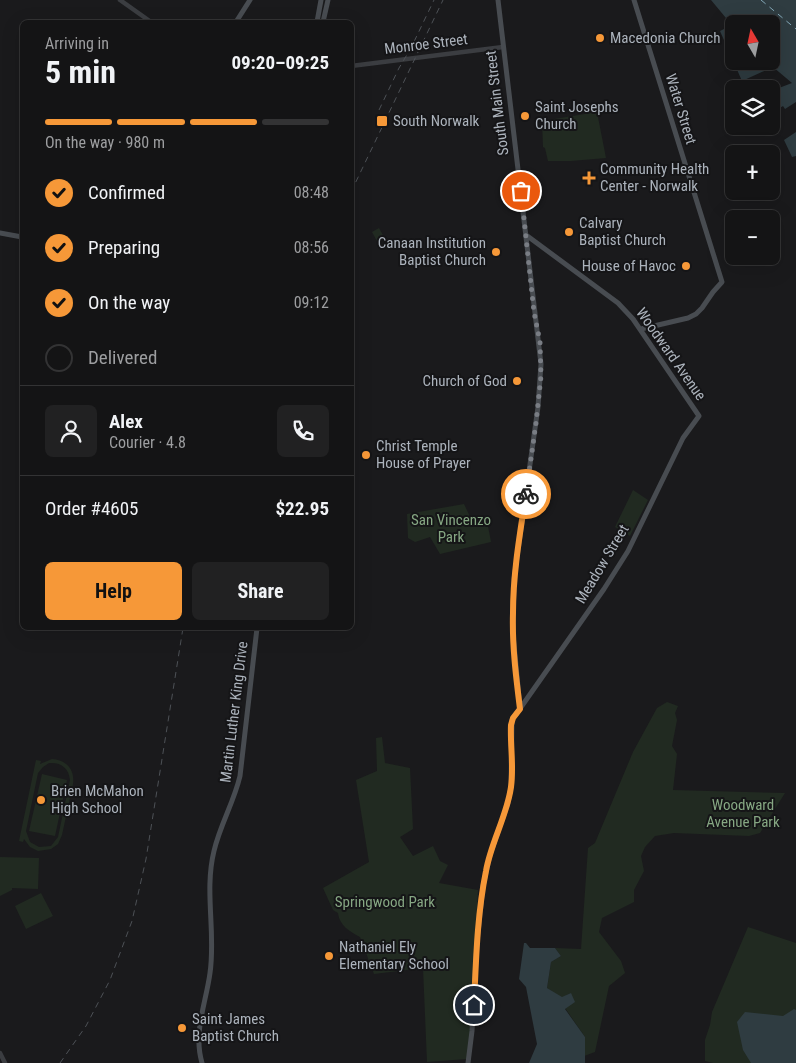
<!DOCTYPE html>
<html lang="en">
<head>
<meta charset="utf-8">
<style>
  body { margin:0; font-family:"Roboto Condensed",sans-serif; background:#212122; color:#f1f3f6; height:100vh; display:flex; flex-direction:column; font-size:19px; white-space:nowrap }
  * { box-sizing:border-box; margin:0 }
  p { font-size:16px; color:#9d9ea0 }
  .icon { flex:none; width:28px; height:28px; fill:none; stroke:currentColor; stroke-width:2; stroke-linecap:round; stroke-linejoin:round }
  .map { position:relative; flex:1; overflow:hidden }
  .drawer { position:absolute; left:20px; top:20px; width:334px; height:610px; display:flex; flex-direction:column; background:#141415; border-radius:8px; box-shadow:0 5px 20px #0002,0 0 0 1px #333334 }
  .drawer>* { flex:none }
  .needle { width:32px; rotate:351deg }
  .controls { position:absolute; left:725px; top:15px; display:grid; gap:10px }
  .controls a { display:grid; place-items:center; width:55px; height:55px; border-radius:8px; background:#141415; box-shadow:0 5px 20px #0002,0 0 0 1px #333334; font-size:25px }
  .pin { position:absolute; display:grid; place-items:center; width:42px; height:42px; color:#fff; margin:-21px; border:2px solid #fff; border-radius:50%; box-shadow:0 1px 5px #0007 }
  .courier { position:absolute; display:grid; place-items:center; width:50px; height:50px; margin:-25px; border:4px solid #f69838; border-radius:50%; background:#fff; color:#222; box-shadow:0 1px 6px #0007 }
  .summary em { font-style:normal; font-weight:700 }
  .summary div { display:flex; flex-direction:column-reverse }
  .summary { display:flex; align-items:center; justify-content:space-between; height:85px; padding:0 25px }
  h1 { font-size:32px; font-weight:700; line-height:38px }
  .bar { display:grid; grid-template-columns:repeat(4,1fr); gap:8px 5px; align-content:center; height:60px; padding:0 25px }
  .bar i { height:6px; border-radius:4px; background:#333334 }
  .bar .current { background:#f69838 }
  .bar p { grid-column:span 4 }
  .line { display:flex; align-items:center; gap:12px; padding:0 25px; border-top:1px solid #333334 }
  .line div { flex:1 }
  .round { display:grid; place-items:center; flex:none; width:52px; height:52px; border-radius:8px; background:#212122 }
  ol { padding:0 25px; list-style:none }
  li { display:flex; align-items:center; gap:15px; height:55px }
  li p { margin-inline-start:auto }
  li .icon { padding:5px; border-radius:50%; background:#f69838; color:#111; stroke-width:4 }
  li:last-child { color:#9d9ea0 }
  li i { width:28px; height:28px; border:2px solid #333334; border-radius:50% }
  .primary-button { display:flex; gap:10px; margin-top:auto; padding:10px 25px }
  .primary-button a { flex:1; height:58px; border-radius:8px; background:#f69838; color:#111; font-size:20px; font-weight:700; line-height:58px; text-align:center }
  .primary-button a+a { background:#212122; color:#f1f3f6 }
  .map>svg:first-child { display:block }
  .green { fill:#212a21; fill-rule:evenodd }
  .water { fill:#2f3c41; fill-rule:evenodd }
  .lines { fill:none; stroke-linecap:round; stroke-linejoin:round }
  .ferry { stroke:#83a7b7; stroke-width:1; stroke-dasharray:6 5; stroke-linecap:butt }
  .tertiary { stroke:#3b3d41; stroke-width:4.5 }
  .secondary { stroke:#484c51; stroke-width:5 }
  .rail { stroke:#4d5156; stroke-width:1; stroke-dasharray:6 5; stroke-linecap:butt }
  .done { stroke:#797d84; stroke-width:5; stroke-dasharray:0 9 }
  .route { stroke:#f69838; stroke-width:6 }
  .poi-dot { fill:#f69838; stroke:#151517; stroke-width:2 }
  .labels { text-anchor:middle; stroke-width:4; stroke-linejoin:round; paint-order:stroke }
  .poi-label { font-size:15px; fill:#acb3bc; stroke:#151517; text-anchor:start }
  .street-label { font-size:15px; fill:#acb3bc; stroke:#151517 }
  .park-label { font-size:15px; fill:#86a783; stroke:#151517 }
</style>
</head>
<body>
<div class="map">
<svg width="796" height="1063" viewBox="0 0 796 1063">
  <rect width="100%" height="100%" fill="#1a1a1c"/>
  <path class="green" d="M 597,112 L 606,158 L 571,161 L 548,161 L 545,148 L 543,147 L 542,121 Z
    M 379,228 L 385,239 L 378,243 L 372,232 Z
    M 633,490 L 648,500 L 630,536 L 615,527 Z
    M 464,504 L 473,523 L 487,521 L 491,542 L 440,554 L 430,537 L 415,542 L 408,538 L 407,514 Z
    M 667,702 L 678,706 L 675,713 L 677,720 L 672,746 L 677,754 L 673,790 L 785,793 L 760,833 L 749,836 L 674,833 L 655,836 L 645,847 L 641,856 L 644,871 L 634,890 L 634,902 L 602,918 L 599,932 L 621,961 L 625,973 L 609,986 L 595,1052 L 584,1056 L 585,1037 L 565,1008 L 571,993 L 562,998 L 547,988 L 551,962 L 561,956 L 555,948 L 581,949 L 588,848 L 595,843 L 633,752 L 657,708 Z
    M 382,737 L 385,763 L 410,768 L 413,829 L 400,837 L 413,856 L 433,846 L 440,861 L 448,865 L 439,883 L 478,890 L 471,1033 L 467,1059 L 427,1062 L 423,968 L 374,974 L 360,937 C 350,932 339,925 338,913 L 333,910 L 323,888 L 369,862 L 356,780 L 377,771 L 376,738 Z
    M 52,759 C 66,760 75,769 73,784 L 62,835 L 58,844 L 51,849 L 38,851 L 30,847 L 24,839 L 23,842 L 19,841 L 36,760 L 41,761 L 40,764 ZM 49,763 C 61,762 69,768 70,780 L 58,837 L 51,846 L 39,847 L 30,842 L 26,831 L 38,773 L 43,767 Z
    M 42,774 L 67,780 L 55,836 L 29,831 Z
    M 0,857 L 39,858 L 38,889 L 12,888 L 12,890 L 0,896 Z
    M 41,893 L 53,916 L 26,929 L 15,906 Z
    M 748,927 L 796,943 L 796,1063 L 713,1063 L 705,1061 L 705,1040 L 710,1025 L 712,1012 Z"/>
  <path class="water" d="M 711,0 L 796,0 L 796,102 L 785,109 L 783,106 L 778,109 L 771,91 L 792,83 L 773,67 L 742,81 L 720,31 L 730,26 L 731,24 ZM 734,24 L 771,24 L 771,61 L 734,61 Z
    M 796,132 L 796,156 L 792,157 L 784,140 Z
    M 524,943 L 526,943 L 530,948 L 555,948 L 561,956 L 551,962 L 547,988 L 562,997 L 571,993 L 575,1002 L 565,1009 L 585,1037 L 585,1063 L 529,1063 L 537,1044 L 526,987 L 519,979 Z
    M 794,1009 L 796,1010 L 796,1063 L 751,1063 L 743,1050 L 737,1022 L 745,1012 L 783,1016 Z"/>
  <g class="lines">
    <path class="ferry" d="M 761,0 L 796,29"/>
    <path class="tertiary" d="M 120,0 L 151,22
      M 351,66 L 503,47
      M 0,1053 L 5,1063"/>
    <path class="secondary" d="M 498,0 L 541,364 L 538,407 L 514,579 L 513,634 L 520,708
      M 634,0 L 722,282 L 713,292 L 702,308 L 696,314 L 688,318 L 641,329
      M 236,22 L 250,0
      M 317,22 L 321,0
      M 323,22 L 328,0
      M 0,233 L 22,237
      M 202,1063 C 193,1032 206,1003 210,973 C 216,933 204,891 214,851 C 220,825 234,802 240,776 L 257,628
      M 468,1063 L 472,1031 L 477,942 L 483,886 L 490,855 L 508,803 L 511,787 L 512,720 L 604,589 L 628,551 L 683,438 L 699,416 L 633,319 L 618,303 L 526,235"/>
    <path class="rail" d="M 379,110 L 399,68 L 411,48 L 434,0
      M 351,192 L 443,0
      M 60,1063 L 86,1026 L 110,980 L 132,921 L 146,859 L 183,628"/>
  </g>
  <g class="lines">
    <path class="done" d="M 521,191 L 534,312 L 540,342 L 541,376 L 536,423 L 526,494"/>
    <path class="route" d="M 474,1005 C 476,961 477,915 486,871 C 491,842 507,816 511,787 C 514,766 510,746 511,725 L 513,718 L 520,709 C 516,677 512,645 513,613 C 513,573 520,533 526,494"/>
  </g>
  <g class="poi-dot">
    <circle cx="600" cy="38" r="5"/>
    <circle cx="525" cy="116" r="5"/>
    <rect x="376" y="115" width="12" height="12" rx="2.5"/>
    <path d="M586.5 170.5h5v5h5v5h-5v5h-5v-5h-5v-5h5z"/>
    <circle cx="569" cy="232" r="5"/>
    <circle cx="496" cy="252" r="5"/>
    <circle cx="686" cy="266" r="5"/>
    <circle cx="517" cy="381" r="5"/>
    <circle cx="366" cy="455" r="5"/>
    <circle cx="41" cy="800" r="5"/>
    <circle cx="329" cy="956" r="5"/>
    <circle cx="182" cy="1028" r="5"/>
  </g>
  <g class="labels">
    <g class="poi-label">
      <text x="610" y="43">Macedonia Church</text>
      <text x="535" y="112">Saint Josephs<tspan x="535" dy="17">Church</tspan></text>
      <text x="393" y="126">South Norwalk</text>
      <text x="600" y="174">Community Health<tspan x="600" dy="17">Center - Norwalk</tspan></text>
      <text x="579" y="228">Calvary<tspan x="579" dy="17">Baptist Church</tspan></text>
      <text x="486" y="248" text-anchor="end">Canaan Institution<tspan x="486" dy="17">Baptist Church</tspan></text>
      <text x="676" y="271" text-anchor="end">House of Havoc</text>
      <text x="507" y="386" text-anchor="end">Church of God</text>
      <text x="376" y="451">Christ Temple<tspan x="376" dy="17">House of Prayer</tspan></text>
      <text x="51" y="796">Brien McMahon<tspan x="51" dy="17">High School</tspan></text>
      <text x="339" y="952">Nathaniel Ely<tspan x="339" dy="17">Elementary School</tspan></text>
      <text x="192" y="1024">Saint James<tspan x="192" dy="17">Baptist Church</tspan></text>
    </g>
    <g class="street-label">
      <text transform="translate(426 44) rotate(-7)" y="5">Monroe Street</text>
      <text transform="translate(497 103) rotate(-97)" y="5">South Main Street</text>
      <text transform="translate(681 109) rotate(73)" y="5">Water Street</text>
      <text transform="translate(671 354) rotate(55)" y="5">Woodward Avenue</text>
      <text transform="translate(602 564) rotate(-59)" y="5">Meadow Street</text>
      <text transform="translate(234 712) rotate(-83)" y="5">Martin Luther King Drive</text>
    </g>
    <g class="park-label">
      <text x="451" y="525">San Vincenzo<tspan x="451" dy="17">Park</tspan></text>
      <text x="743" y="810">Woodward<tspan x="743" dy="17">Avenue Park</tspan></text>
      <text x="385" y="907">Springwood Park</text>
    </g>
  </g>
</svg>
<div class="controls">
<a><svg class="needle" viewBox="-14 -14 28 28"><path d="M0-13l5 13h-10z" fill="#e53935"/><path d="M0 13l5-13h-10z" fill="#9d9ea0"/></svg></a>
<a><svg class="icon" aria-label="layers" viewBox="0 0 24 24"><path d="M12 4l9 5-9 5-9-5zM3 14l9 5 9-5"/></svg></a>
<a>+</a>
<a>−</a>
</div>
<div class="pin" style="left:521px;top:191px;background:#ea580c"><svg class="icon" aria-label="bag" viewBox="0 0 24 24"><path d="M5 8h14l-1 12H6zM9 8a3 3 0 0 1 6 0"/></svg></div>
<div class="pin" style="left:474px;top:1005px;background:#1f2937"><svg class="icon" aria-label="home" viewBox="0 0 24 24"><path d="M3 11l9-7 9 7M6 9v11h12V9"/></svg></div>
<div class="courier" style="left:526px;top:494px"><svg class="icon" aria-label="bike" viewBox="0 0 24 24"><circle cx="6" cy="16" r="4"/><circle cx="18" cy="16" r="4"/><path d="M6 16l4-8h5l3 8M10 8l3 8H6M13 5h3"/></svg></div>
<section class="drawer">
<div class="summary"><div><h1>5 min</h1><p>Arriving in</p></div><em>09:20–09:25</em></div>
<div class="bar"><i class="current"></i><i class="current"></i><i class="current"></i><i></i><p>On the way · 980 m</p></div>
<ol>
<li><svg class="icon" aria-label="check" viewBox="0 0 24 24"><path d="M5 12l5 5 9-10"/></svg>Confirmed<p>08:48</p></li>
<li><svg class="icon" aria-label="check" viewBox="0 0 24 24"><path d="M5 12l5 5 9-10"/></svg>Preparing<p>08:56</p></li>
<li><svg class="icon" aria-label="check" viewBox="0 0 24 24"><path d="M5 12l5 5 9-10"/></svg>On the way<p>09:12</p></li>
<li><i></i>Delivered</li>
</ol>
<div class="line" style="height:90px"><a class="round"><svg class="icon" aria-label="person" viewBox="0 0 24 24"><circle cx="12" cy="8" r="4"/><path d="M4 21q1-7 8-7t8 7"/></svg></a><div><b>Alex</b><p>Courier · 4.8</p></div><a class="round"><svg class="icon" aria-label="phone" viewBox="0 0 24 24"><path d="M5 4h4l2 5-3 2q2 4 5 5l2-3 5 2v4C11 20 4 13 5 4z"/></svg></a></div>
<div class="line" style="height:65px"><div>Order #4605</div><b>$22.95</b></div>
<div class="primary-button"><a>Help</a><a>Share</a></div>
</section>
</div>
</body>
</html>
